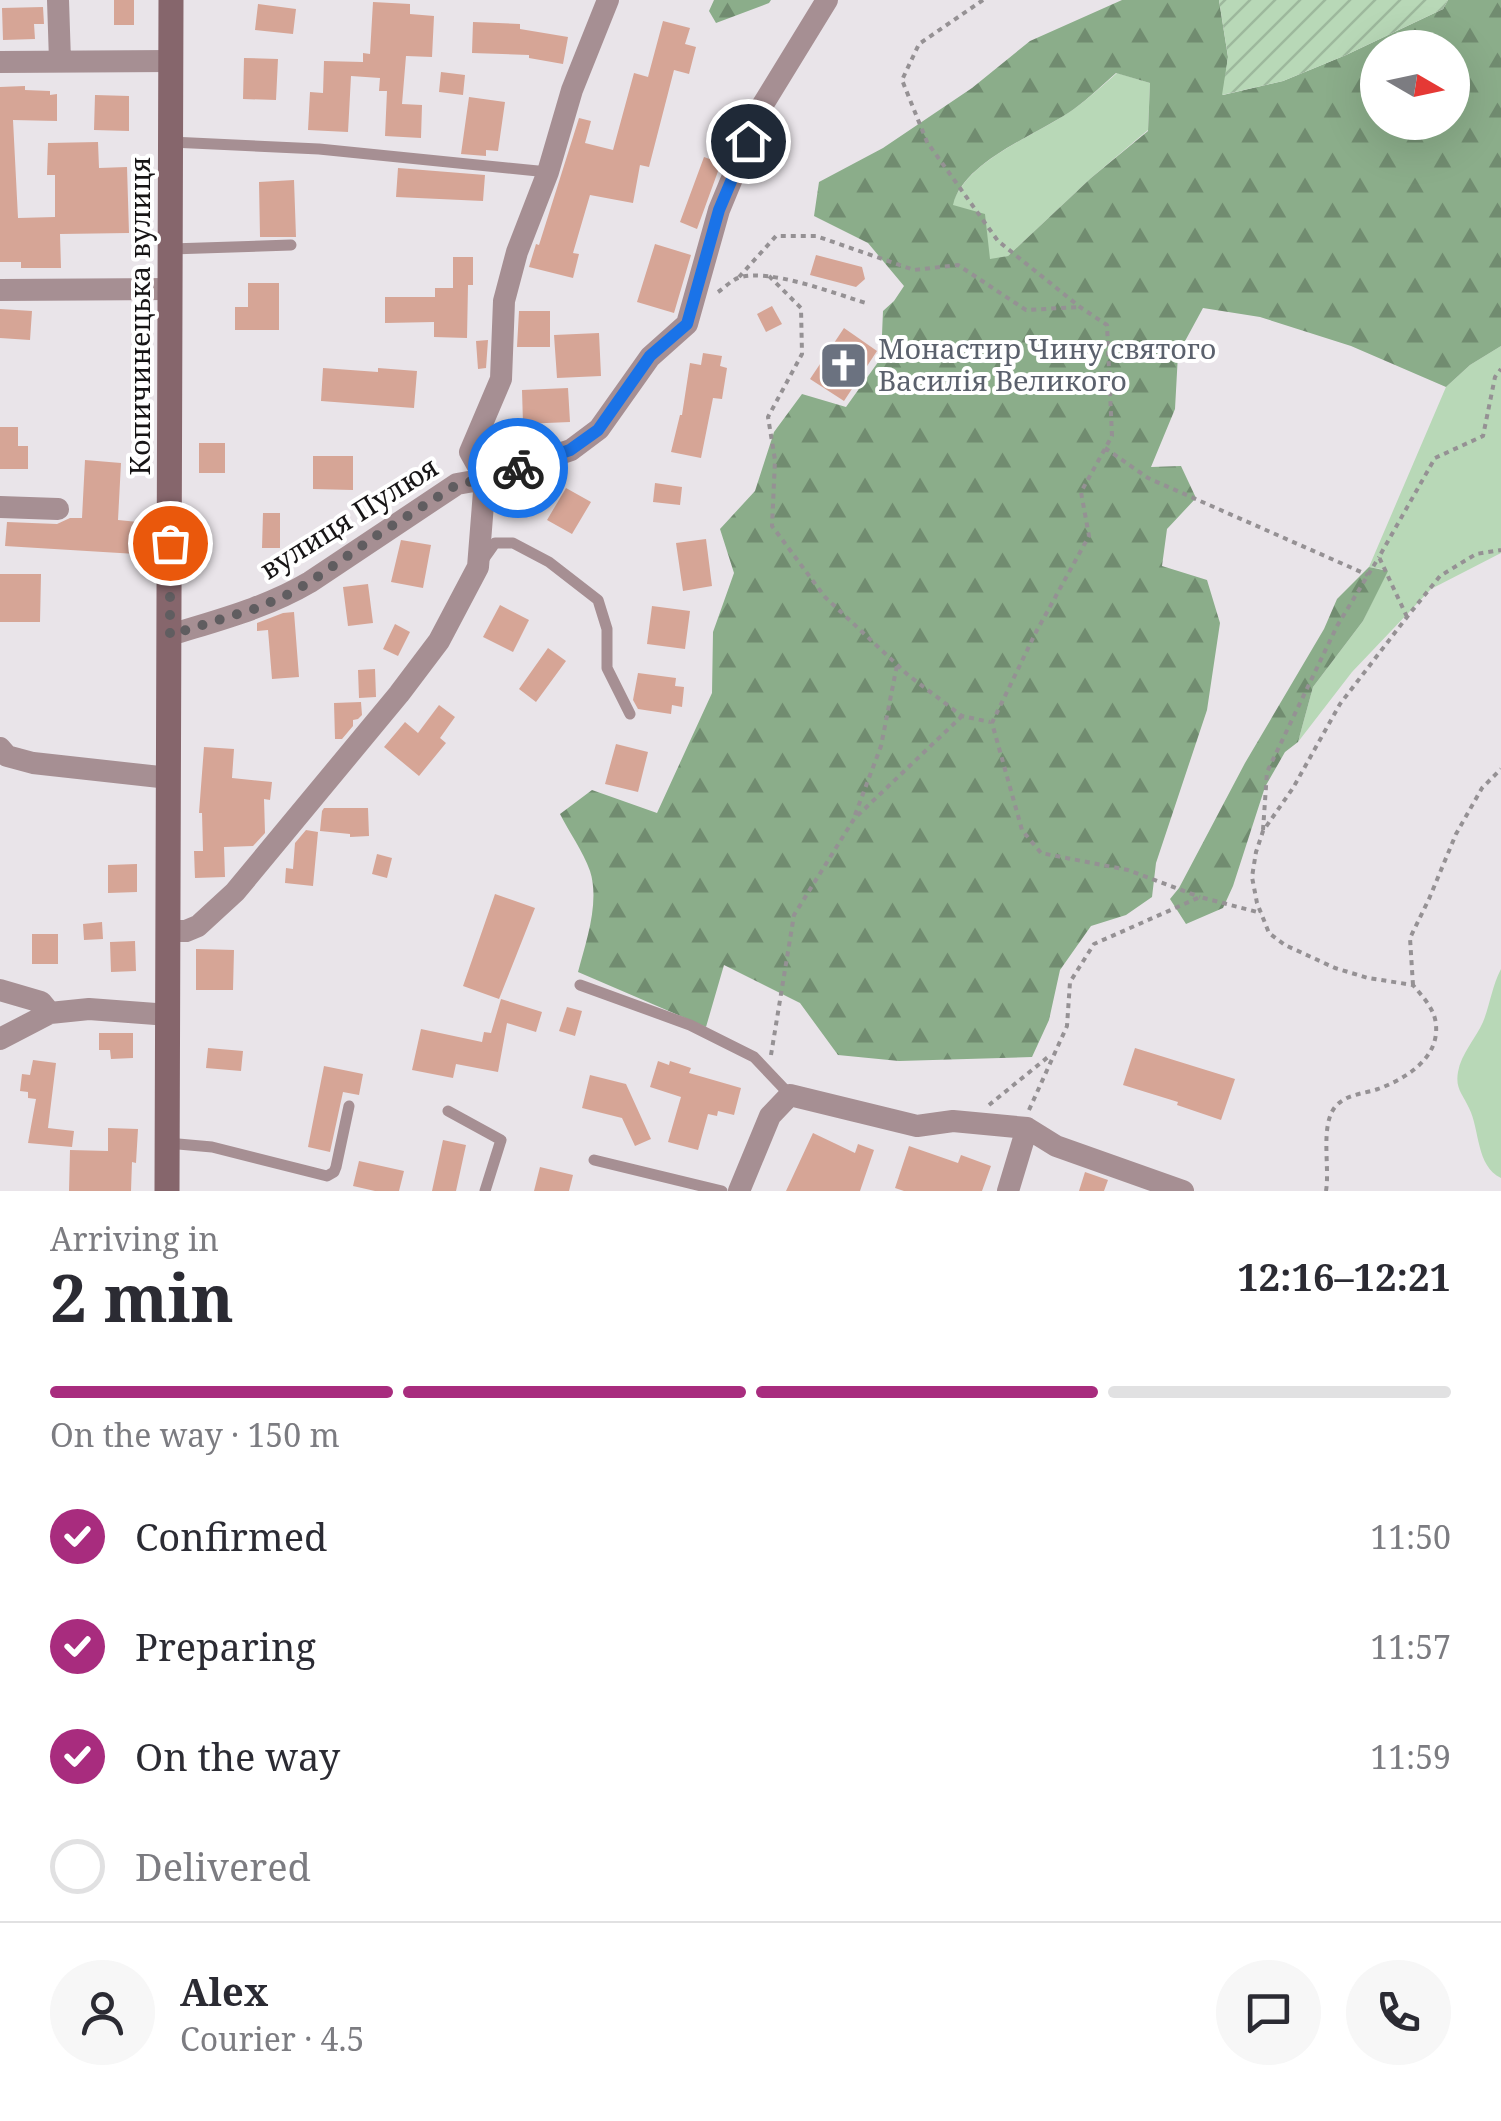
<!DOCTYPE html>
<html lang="en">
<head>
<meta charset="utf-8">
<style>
  body { margin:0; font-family:"Noto Serif",serif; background:#f7f7f7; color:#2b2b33; height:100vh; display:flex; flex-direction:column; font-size:38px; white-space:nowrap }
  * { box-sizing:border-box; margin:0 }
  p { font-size:32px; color:#7c7c81 }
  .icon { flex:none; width:55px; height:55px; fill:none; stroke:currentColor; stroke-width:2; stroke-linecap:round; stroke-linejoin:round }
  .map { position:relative; height:1191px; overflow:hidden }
  .details { display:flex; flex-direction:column; background:#fff; flex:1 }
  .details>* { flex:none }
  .needle { width:65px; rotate:99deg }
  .buttons { position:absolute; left:1360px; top:30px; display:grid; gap:20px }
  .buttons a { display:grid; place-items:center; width:110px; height:110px; border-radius:50%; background:#fff; box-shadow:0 10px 40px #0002; font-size:50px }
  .pin { position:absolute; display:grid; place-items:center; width:85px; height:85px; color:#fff; margin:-42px; border:5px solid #fff; border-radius:50%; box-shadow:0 2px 10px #0007 }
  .courier { position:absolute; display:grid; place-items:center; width:100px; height:100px; margin:-50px; border:8px solid #1a73e8; border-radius:50%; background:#fff; color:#222; box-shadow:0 2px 12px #0007 }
  .overview em { font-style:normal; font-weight:700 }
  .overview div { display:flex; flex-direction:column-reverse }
  .overview { display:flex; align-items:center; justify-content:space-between; height:170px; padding:0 50px }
  h1 { font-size:65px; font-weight:700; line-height:75px }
  .bar { display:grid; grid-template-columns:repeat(4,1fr); gap:15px 10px; align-content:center; height:120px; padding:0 50px }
  .bar i { height:12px; border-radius:8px; background:#e1e1e2 }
  .bar .current { background:#a82c7e }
  .bar p { grid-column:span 4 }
  .line { display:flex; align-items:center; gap:25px; padding:0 50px; border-top:2px solid #e1e1e2 }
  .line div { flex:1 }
  .round { display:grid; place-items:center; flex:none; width:105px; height:105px; border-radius:52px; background:#f7f7f7 }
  ol { padding:0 50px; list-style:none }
  li { display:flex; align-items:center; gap:30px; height:110px }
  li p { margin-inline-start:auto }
  li .icon { padding:10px; border-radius:50%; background:#a82c7e; color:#fff; stroke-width:4 }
  li:last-child { color:#7c7c81 }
  li i { width:55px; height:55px; border:5px solid #e1e1e2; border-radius:50% }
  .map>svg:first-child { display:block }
  .green { fill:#b8d8b7 }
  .forest { fill:url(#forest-firs); fill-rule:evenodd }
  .garden { fill:url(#garden-furrows) }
  .building { fill:#d6a596 }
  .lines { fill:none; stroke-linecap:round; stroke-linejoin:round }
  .path { stroke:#959194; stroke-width:4; stroke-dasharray:5 5; stroke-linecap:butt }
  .service { stroke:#a68f93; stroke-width:11 }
  .minor { stroke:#a68f93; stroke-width:22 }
  .secondary { stroke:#86666c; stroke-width:25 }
  .done { stroke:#605d60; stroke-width:10; stroke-dasharray:0 18 }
  .route { stroke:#1a73e8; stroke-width:12 }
  .labels { text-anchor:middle; stroke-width:8; stroke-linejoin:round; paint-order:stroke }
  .street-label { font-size:28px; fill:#171516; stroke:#fff }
  .worship-label { font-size:28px; fill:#5b616d; stroke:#fff; text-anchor:start }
</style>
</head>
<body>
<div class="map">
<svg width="1501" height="1191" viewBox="0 0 1501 1191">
  <defs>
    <pattern id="forest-firs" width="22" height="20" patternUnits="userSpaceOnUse" patternTransform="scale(2.5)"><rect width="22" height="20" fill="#8bad8a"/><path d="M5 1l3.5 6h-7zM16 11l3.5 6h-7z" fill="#718c70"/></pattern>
    <pattern id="garden-furrows" width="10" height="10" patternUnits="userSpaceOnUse" patternTransform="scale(2.5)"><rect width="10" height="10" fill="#b8d8b7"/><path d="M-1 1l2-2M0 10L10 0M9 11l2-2" fill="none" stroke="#9db89d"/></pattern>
  </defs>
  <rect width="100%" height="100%" fill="#e9e4e9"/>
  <path class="green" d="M 1117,73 L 1150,83 L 1148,130 L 1091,178 L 1008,256 L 990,260 L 952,205 C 969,157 1035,137 1074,109 C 1089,98 1103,85 1117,73 Z
    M 1501,346 L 1501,553 L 1431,589 L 1352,672 L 1298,742 L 1313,687 L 1363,621 L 1387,570 L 1369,567 L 1446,387 L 1470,365 Z
    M 1501,969 L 1501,1178 C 1476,1166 1480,1130 1469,1108 C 1463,1094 1455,1089 1458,1072 C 1461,1054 1476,1038 1483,1022 C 1490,1005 1492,986 1501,969 Z"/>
  <path class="forest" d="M 714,0 L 771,0 L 769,3 L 716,23 L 709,11 Z
    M 1122,0 L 1219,0 L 1228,57 L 1223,95 L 1283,81 L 1346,55 L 1443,9 L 1448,0 L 1501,0 L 1501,346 L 1470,365 L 1446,387 L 1351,346 L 1260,317 L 1203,308 L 1178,354 L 1175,409 L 1151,467 L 1181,466 L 1196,498 L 1167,529 L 1162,566 L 1207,580 L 1220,623 L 1207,710 L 1156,863 L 1152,897 L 1126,915 L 1091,926 L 1060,970 L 1049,1020 L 1032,1057 L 899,1061 L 838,1055 L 800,1003 L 724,965 L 706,1027 L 578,972 C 586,942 600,902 590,871 C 583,851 569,832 560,814 L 592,790 L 657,813 L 712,693 L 713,632 L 734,573 L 720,529 L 755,491 L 774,432 L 802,394 L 846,407 L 881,358 L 883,311 L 894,301 L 904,286 L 868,243 L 814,216 L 819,182 L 883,148 L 972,88 L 1030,41 ZM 1378,48 L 1452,48 L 1452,122 L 1378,122 ZM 1116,73 L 1150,83 L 1148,131 L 1091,178 L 1008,256 L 990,259 L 985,214 L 953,205 C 963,161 1039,134 1074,109 C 1089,98 1102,85 1116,73 Z
    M 1369,567 L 1388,571 L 1363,621 L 1313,687 L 1298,742 L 1285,752 L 1265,787 L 1233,886 L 1223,908 L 1186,924 L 1170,899 L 1179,888 L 1245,763 L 1324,629 L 1337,599 Z"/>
  <path class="garden" d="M 1219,0 L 1448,0 L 1443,9 L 1346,55 L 1283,81 L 1222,95 L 1228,57 Z"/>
  <path class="building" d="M 114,0 L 134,0 L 134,25 L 114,25 Z
    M 373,2 L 410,4 L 410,14 L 434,16 L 432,57 L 406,56 L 402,104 L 422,105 L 421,138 L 385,136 L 387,91 L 379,91 L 380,78 L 351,76 L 348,132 L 308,130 L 310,92 L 323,93 L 324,61 L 363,62 L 363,53 L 370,54 Z
    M 258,4 L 296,9 L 293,34 L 255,30 Z
    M 43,7 L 44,24 L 34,24 L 35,39 L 3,40 L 2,8 Z
    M 663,21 L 690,28 L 685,44 L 696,47 L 689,74 L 674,70 L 649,167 L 640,165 L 633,203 L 590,195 L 573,253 L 579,254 L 573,278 L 529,267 L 536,244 L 539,245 L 579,118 L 591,121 L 585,143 L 613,150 L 634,73 L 648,77 Z
    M 473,22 L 520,24 L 520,29 L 568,37 L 563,64 L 529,58 L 529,55 L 472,53 Z
    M 244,58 L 278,59 L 276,100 L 243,99 Z
    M 441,72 L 465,75 L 463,95 L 439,92 Z
    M 25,86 L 25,90 L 50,91 L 50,95 L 57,94 L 57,121 L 13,120 L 18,218 L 55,217 L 55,175 L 47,175 L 48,143 L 98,142 L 99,168 L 127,167 L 129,233 L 60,234 L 61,268 L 21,268 L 21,262 L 0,262 L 0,87 Z
    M 95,95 L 129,96 L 129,131 L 94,130 Z
    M 469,97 L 505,102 L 498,151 L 486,150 L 486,156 L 461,154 Z
    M 704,157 L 721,163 L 697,229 L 680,222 Z
    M 398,168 L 485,175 L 483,201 L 396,197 Z
    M 294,180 L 296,237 L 260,237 L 259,182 Z
    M 655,244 L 691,255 L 674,313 L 637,302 Z
    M 816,255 L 862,267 L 865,279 L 856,287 L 810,275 Z
    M 453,257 L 473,257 L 473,285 L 468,285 L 467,338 L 434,337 L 434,322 L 385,323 L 385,297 L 435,297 L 435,288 L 453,288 Z
    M 248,283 L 279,283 L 279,330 L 235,330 L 235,307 L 248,307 Z
    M 772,306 L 782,324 L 766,332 L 757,314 Z
    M 0,309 L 32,311 L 30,340 L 0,338 Z
    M 519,311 L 550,311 L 550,347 L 517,347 Z
    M 844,328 L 877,351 L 844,401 L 810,379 Z
    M 599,333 L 601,376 L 557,378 L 554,335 Z
    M 488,340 L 486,368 L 478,369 L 476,341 Z
    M 703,353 L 722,356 L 720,366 L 727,368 L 722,399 L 713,398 L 701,458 L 671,452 L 680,415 L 682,415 L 690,363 L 701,365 Z
    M 323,368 L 378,372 L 378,368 L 417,371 L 414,408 L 321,401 Z
    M 568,388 L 570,422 L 523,424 L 522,390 Z
    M 0,427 L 18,427 L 18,446 L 28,446 L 28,469 L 0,469 Z
    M 199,443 L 225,443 L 225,473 L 199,473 Z
    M 313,456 L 353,456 L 353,490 L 313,489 Z
    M 85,460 L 121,463 L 118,520 L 138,522 L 136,554 L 5,546 L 7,522 L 57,524 L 70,518 L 82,518 Z
    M 655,483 L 682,487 L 680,505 L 653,502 Z
    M 566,488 L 591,502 L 572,534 L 547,520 Z
    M 263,513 L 280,513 L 280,548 L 262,548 Z
    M 706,539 L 712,586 L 683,591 L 676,543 Z
    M 401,540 L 431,545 L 423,588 L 391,582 Z
    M 0,574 L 41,574 L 40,622 L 0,622 Z
    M 368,584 L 373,623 L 348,626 L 343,587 Z
    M 500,605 L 529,620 L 513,652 L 483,637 Z
    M 652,606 L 690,611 L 685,649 L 647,644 Z
    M 294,612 L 299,677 L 272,679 L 268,630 L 257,631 L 257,623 L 283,613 Z
    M 395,624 L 410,632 L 398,656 L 383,649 Z
    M 548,648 L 566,661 L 536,702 L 519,689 Z
    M 375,669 L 376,697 L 359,698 L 358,670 Z
    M 638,673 L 676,678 L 675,686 L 684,687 L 682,707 L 672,705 L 671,714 L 638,709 L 633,700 Z
    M 361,702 L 362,715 L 358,719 L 353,720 L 353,726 L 342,739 L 335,739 L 334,703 Z
    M 439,705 L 455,717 L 440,738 L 446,743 L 419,776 L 384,747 L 405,722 L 418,733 Z
    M 616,744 L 648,752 L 638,792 L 605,784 Z
    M 204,747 L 234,749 L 232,778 L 272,782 L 270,800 L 264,799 L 265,833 L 253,846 L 224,847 L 225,877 L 195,878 L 194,851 L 203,851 L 202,813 L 199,813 Z
    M 324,808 L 368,808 L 369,836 L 350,837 L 350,834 L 320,831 L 322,811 Z
    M 306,830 L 318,832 L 313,886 L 285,883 L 286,868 L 293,869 L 295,843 Z
    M 377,854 L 392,858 L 387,878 L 372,874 Z
    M 137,864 L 137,892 L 108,893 L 108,865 Z
    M 495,894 L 535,908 L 499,999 L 463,986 Z
    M 102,922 L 103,939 L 84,940 L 83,924 Z
    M 32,934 L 58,934 L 58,964 L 32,964 Z
    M 135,941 L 136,971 L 111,972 L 110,942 Z
    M 196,949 L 234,950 L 233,990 L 196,990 Z
    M 501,999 L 542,1012 L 536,1032 L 507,1023 L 498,1072 L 456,1064 L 453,1078 L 412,1070 L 421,1029 L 482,1042 L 484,1032 L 491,1033 Z
    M 567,1007 L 582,1011 L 575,1036 L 559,1031 Z
    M 99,1033 L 133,1033 L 133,1058 L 111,1059 L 110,1050 L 99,1050 Z
    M 208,1048 L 243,1051 L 241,1071 L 206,1068 Z
    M 1135,1048 L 1235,1079 L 1221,1120 L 1177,1105 L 1178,1102 L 1123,1085 Z
    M 33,1060 L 56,1063 L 48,1128 L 74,1131 L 72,1147 L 28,1143 L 36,1099 L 28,1098 L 28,1092 L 20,1091 L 22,1074 L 30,1075 Z
    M 658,1061 L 669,1065 L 670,1061 L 691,1068 L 689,1073 L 741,1088 L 734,1115 L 718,1111 L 717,1116 L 708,1114 L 698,1150 L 668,1142 L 681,1097 L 650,1087 Z
    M 324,1066 L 363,1074 L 359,1095 L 343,1092 L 330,1152 L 308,1147 Z
    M 590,1075 L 626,1084 L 651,1139 L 635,1146 L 622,1118 L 582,1108 Z
    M 108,1128 L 138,1129 L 136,1163 L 132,1162 L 131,1191 L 69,1191 L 70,1150 L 108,1151 Z
    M 813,1133 L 855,1153 L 858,1144 L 874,1150 L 860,1191 L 786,1191 Z
    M 443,1140 L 466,1145 L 456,1191 L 432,1191 Z
    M 909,1146 L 958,1163 L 961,1155 L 991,1166 L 982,1191 L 904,1191 L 895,1188 Z
    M 359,1161 L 404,1171 L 399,1191 L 375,1191 L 353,1186 Z
    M 540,1167 L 573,1175 L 569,1191 L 534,1191 Z
    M 1085,1172 L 1108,1180 L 1104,1191 L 1079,1191 Z"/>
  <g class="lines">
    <path class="path" d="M 983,0 L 919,44 L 902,80 L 927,142 L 998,241 L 1080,307 L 1107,325 L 1112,436 L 1081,492 L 1089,536 L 1036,632 L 992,723 L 1022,830 L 1041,853 L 1128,870 L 1200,897
      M 769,276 L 801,308 L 802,354 L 768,417 L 775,460 L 772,526 L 825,597 L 908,675 L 962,716 L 990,722
      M 739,277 L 776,236 L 816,236 L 914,270 L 958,265 L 1026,310 L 1080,307
      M 718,292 C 724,288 732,280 738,278 C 767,267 836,294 866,303
      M 1105,448 L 1148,478 L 1368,575
      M 1407,617 L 1379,557 L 1435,458 L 1483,436 L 1495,377 L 1501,369
      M 855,815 L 881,746 L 897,665
      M 1263,830 L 1267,772 L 1337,626 L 1379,557
      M 1413,985 L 1410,938 L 1429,899 L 1456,834 L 1482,788 L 1501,769
      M 771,1055 L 794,915 L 854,819 L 962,716
      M 989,1105 L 1048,1057
      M 1029,1110 L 1067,1026 L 1070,982 L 1094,944 L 1200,897 L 1261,913
      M 1326,1191 C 1330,1167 1320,1126 1335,1107 C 1346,1094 1363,1094 1378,1089 C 1405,1079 1439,1059 1436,1025 C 1435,1009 1422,996 1413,985 L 1368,978 L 1335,968 L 1285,945 L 1269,933 L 1257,903 L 1252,877 L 1256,852 L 1263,831 L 1293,788 L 1340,704 L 1407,617 L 1440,576 L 1476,554 L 1501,550"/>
    <path class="service" d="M 171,142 L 319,149 L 548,172
      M 171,249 L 291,245
      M 483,560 L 495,543 L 513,543 L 549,562 L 598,600 L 607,629 L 607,668 L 630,714
      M 580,985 L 690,1025 L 754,1057 L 790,1095
      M 448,1111 L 501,1140 L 485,1191
      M 167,1143 L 212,1147 L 327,1176 L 334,1172 L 336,1167 L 349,1106
      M 594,1160 L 722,1191"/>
    <path class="minor" d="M 58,0 L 60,61
      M 0,62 L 171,61
      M 0,290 L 170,289
      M 0,507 L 58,509
      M 170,635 C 218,620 266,608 310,582 L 457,484 L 485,479 L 488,475 L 521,467 L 571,450 L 599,429 L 650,357 L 687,324 L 719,210 L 762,106 L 827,0
      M 0,748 L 7,756 L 33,763 L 169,778
      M 169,931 L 186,931 L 198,926 L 235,892 L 399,694 L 439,641 L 478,567 L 485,479 L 470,452 L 501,379 L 504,301 L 517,252 L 548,172 L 572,90 L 608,0
      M 0,990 L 41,1002 L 50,1013 L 89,1009 L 169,1015
      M 0,1039 L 50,1013
      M 739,1191 L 770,1116 L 790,1095 L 917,1126 L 953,1121 L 1027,1128 L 1056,1146 L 1183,1191
      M 1008,1191 L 1027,1128"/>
    <path class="secondary" d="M 167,1191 L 171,0"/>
  </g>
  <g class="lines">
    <path class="done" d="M 170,543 L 170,635 L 254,609 L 285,596 L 310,582 L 379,534 L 458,484 L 486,479 L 488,475 L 518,468"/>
    <path class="route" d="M 518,468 L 570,450 L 598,430 L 650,356 L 687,324 L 719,210 L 748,141"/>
  </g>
  <defs>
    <symbol id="church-square" viewBox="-11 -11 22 22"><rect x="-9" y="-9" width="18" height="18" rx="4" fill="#6b7280" stroke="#fff"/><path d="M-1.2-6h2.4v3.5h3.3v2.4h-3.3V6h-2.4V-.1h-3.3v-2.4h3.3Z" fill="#fff"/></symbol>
  </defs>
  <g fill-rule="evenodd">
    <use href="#church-square" x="816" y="338" width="55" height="55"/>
  </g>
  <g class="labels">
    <g class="street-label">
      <text transform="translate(140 316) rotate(-90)" y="10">Копичинецька вулиця</text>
      <text transform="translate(349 518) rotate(-32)" y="10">вулиця Пулюя</text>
    </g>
    <g class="worship-label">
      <text x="878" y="359">Монастир Чину святого<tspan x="878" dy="32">Василія Великого</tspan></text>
    </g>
  </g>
</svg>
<div class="buttons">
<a><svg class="needle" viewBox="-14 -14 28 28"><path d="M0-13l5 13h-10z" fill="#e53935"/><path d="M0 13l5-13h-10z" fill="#7c7c81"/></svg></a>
</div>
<div class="pin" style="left:170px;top:543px;background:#ea580c"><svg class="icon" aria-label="bag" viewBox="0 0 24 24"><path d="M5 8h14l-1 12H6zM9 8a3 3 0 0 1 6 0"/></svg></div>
<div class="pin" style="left:748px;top:141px;background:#1f2937"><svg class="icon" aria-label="home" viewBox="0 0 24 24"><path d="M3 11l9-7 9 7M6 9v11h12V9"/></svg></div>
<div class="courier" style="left:518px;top:468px"><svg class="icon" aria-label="bike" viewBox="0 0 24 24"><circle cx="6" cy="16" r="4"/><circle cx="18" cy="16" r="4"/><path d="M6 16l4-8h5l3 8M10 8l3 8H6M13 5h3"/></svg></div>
</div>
<section class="details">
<div class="overview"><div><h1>2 min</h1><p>Arriving in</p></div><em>12:16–12:21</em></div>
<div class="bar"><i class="current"></i><i class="current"></i><i class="current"></i><i></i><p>On the way · 150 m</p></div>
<ol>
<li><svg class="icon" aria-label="check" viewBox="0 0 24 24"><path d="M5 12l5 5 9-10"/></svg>Confirmed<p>11:50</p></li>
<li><svg class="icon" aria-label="check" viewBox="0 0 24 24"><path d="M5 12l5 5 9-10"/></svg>Preparing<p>11:57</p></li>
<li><svg class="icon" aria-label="check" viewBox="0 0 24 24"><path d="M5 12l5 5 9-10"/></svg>On the way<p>11:59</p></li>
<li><i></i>Delivered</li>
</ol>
<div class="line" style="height:180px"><a class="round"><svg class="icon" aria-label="person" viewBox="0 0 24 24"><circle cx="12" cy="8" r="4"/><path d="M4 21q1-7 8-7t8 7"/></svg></a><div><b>Alex</b><p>Courier · 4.5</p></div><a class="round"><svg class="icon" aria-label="chat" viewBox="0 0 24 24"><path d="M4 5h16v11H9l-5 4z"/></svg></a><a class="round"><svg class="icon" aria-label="phone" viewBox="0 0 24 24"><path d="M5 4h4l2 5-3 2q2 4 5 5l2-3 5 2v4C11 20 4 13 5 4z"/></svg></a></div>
</section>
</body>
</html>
